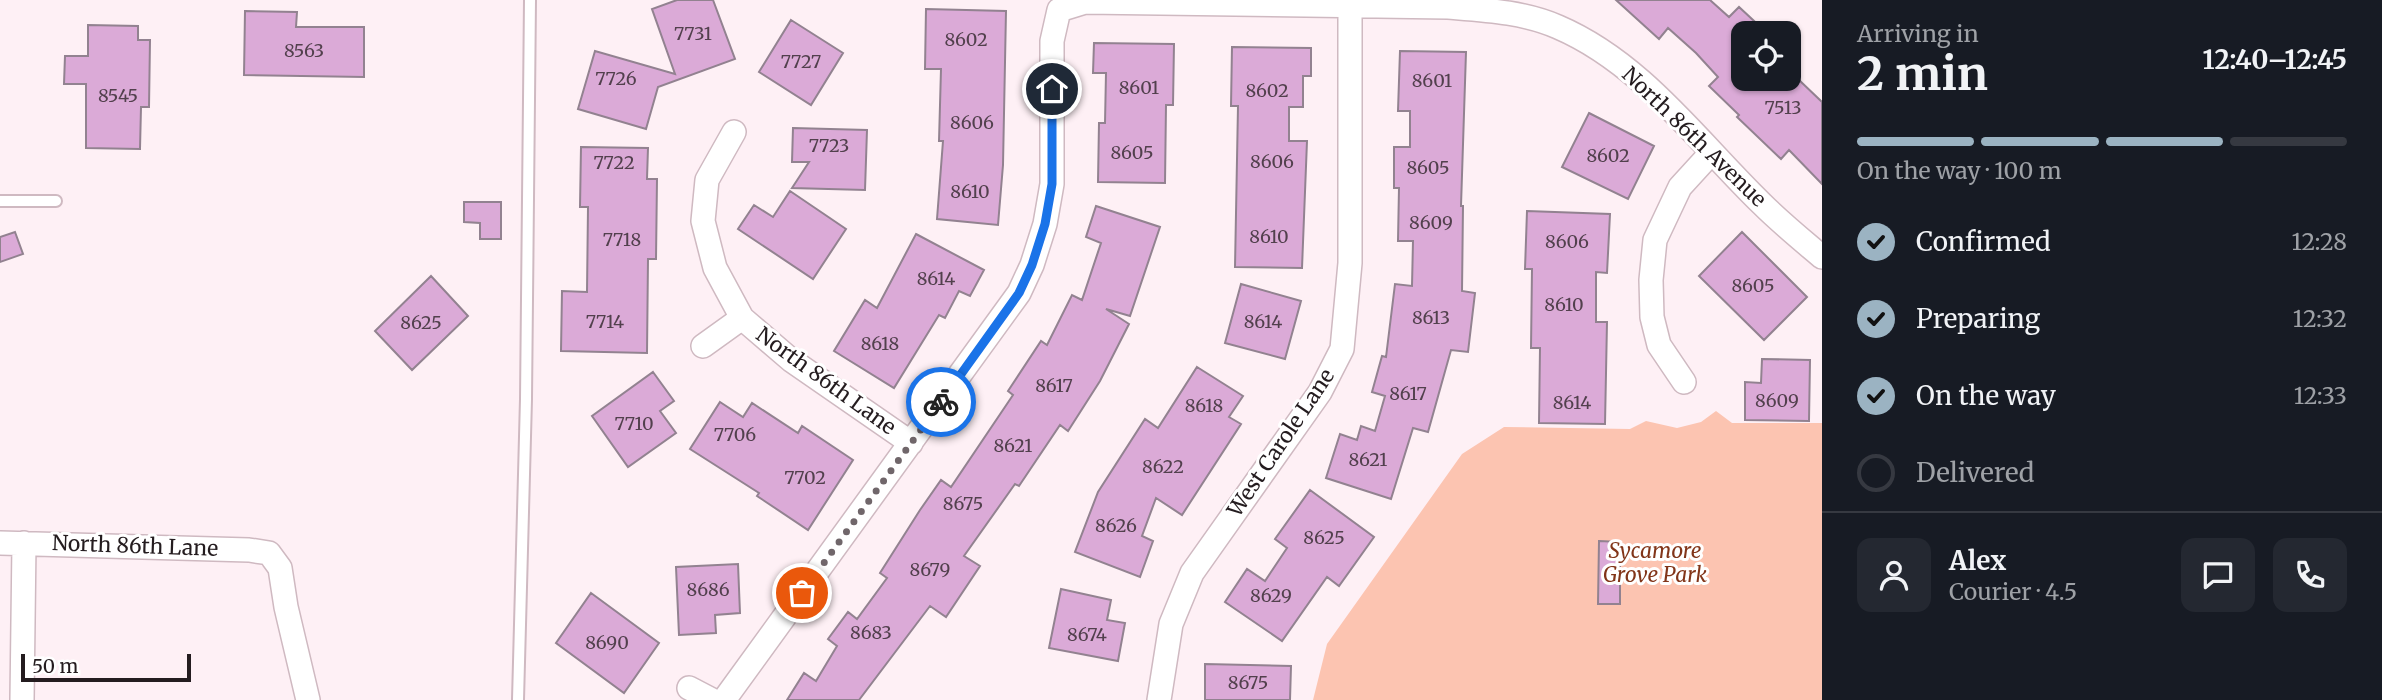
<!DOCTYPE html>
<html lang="en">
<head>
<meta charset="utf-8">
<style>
  body { margin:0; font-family:Merriweather,serif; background:#242831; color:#f1f3f6; height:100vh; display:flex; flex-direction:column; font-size:26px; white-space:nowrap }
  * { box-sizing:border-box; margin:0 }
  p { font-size:23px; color:#9ea1a6 }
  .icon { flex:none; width:38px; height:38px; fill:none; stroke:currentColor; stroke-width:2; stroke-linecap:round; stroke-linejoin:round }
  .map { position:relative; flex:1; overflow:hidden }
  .sheet { display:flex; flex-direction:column; background:#171b24; width:560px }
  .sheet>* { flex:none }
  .tools { position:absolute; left:1731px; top:21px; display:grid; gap:14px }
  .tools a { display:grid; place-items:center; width:70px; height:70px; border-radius:14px; background:#171b24; box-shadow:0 2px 5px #0004; font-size:35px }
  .scale { position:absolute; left:21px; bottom:18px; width:170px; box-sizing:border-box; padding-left:7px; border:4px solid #241c1f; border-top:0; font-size:19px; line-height:24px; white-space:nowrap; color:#241c1f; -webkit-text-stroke:5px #fff; paint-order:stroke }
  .pin { position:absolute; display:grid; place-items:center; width:60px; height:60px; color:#fff; margin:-30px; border:4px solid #fff; border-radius:50%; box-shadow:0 2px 7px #0007 }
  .courier { position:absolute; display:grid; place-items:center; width:70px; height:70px; margin:-35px; border:5px solid #1a73e8; border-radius:50%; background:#fff; color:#222; box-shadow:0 2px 9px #0007 }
  .head em { font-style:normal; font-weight:700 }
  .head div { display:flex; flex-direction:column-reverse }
  .head { display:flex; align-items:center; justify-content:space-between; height:119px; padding:0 35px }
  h1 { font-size:46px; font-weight:700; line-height:52px }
  .bar { display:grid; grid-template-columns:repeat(4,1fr); gap:10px 7px; align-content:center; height:84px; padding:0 35px }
  .bar i { height:9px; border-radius:5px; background:#363941 }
  .bar .current { background:#9bb3c2 }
  .bar p { grid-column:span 4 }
  .line { display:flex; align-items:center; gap:18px; padding:0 35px; border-top:2px solid #363941 }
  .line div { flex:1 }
  .round { display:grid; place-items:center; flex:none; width:74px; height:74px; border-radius:14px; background:#242831 }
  ol { padding:0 35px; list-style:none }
  li { display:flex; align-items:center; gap:21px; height:77px }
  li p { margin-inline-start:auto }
  li .icon { padding:7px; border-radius:50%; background:#9bb3c2; color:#111; stroke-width:4 }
  li:last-child { color:#9ea1a6 }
  li i { width:38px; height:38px; border:4px solid #363941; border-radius:50% }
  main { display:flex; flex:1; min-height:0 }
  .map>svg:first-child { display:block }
  .green { fill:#fcc4b1 }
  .building { fill:#dbaad7; stroke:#928290; stroke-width:2 }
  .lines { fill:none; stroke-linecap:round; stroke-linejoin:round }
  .lane-casing { stroke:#cfb9c1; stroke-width:14 }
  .street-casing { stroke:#cfb9c1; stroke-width:26 }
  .lane { stroke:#fff; stroke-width:10 }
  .street { stroke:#fff; stroke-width:23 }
  .done { stroke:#70666a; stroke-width:7; stroke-dasharray:0 12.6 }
  .route { stroke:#1a73e8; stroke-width:9 }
  .labels { text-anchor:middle; stroke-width:6; stroke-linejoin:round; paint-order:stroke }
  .number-label { font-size:18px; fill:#52404d }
  .street-label { font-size:21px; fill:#241c1f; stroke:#fff }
  .park-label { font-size:21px; font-style:italic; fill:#823519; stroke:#fff }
</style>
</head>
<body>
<main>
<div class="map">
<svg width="1822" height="700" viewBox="0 0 1822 700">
  <rect width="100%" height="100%" fill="#fef0f5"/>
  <path class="green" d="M 1716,411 L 1732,423 L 1822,423 L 1822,700 L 1313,700 L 1327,644 L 1462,454 L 1504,427 L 1630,429 L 1646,421 L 1677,428 L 1701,422 Z"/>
  <path class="building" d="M 677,0 L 713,0 L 735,59 L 658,87 L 646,129 L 578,109 L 595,51 L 675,74 L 652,9 Z
    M 1616,0 L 1710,0 L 1729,17 L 1739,7 L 1767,33 L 1743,33 L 1743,79 L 1798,79 L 1822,102 L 1822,184 L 1789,150 L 1781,159 L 1737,117 L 1739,115 L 1709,86 L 1718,77 L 1696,53 L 1668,28 L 1659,39 Z
    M 926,9 L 1006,11 L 1003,165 L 998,225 L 937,219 L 943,141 L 939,141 L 941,69 L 925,69 Z
    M 245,11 L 297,12 L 296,27 L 364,27 L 364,77 L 244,75 Z
    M 791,20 L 843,53 L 811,105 L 759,72 Z
    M 88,25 L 138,26 L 138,40 L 150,40 L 149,107 L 141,107 L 140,149 L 86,148 L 86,84 L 64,84 L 65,56 L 88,56 Z
    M 1094,43 L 1174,44 L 1173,105 L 1166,105 L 1165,183 L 1098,182 L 1099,123 L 1105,123 L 1106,73 L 1093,73 Z
    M 1232,47 L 1311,48 L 1311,76 L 1303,76 L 1303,107 L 1289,107 L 1289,141 L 1307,141 L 1302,268 L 1235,267 L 1238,106 L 1231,106 Z
    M 1400,51 L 1466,52 L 1461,206 L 1463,206 L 1462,291 L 1475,293 L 1468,352 L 1451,350 L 1428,432 L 1413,428 L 1391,499 L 1326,478 L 1340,434 L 1357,440 L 1361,426 L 1375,431 L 1385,396 L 1372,392 L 1382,356 L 1386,357 L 1395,284 L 1412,286 L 1413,241 L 1398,241 L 1399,188 L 1394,188 L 1394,147 L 1410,147 L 1410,111 L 1398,111 Z
    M 1589,113 L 1654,146 L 1628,199 L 1562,167 Z
    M 793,128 L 867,130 L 865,190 L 792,188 L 809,162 L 792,162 Z
    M 581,147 L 648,148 L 647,179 L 657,179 L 656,259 L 648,259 L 647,353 L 561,351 L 562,291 L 587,292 L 588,207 L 580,207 Z
    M 790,191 L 846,229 L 813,279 L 738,229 L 754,205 L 773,217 Z
    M 464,202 L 501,202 L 501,239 L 480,239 L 480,223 L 464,222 Z
    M 1096,206 L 1160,227 L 1130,316 L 1106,309 L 1129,324 L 1100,381 L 1068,431 L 1060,425 L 1019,486 L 1015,484 L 964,556 L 980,566 L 946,617 L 930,606 L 859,700 L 787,700 L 804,673 L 816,681 L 837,646 L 828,639 L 848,612 L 857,619 L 887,578 L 880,573 L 920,510 L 941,480 L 951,487 L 1013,395 L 1008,391 L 1041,341 L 1047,345 L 1072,295 L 1082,300 L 1101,243 L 1086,237 Z
    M 1527,211 L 1610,214 L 1607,273 L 1596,272 L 1596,322 L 1607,322 L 1605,424 L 1539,423 L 1540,348 L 1531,348 L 1532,269 L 1525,269 Z
    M 15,232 L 23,254 L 0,262 L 0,237 Z
    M 1742,232 L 1807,297 L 1764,340 L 1699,276 Z
    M 916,234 L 984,270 L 970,296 L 959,291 L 945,318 L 939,315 L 894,388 L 834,351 L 865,300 L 877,308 Z
    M 431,276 L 468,316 L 412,370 L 375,331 Z
    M 1241,284 L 1301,301 L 1285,359 L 1225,343 Z
    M 1762,359 L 1810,360 L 1809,421 L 1745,420 L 1745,382 L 1761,383 Z
    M 1197,367 L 1243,396 L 1229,417 L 1241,424 L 1182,515 L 1156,498 L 1142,536 L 1153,541 L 1140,577 L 1075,552 L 1098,492 L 1145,419 L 1158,428 Z
    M 653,372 L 674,401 L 660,411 L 676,433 L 628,467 L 592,416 Z
    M 720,402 L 743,417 L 752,403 L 798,433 L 802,426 L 853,460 L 808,530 L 757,496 L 759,493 L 690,449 Z
    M 1310,490 L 1374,537 L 1339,586 L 1327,577 L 1282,641 L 1225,602 L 1247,569 L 1265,581 L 1287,548 L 1275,539 Z
    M 1599,541 L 1620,542 L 1620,604 L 1598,604 Z
    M 738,564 L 740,613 L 715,615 L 716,633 L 679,635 L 676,567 Z
    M 1061,589 L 1111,600 L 1107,620 L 1125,623 L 1118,661 L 1049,648 Z
    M 591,593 L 659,643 L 624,693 L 556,643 Z
    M 1205,664 L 1291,666 L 1290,700 L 1205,700 Z"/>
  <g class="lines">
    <defs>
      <path id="lane" d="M 0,201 L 56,201
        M 518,700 L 526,399 L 530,0"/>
      <path id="street" d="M 734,132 L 707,180 L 703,221 L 715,268 L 742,318 L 791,360 L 911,443
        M 703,346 L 742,318
        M 1684,382 L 1659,345 L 1652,317 L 1651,280 L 1655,240 L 1680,187 L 1712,152
        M 0,543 L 249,550 L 269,553 L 280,568 L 286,607 L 308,700
        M 689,688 L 712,700
        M 22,700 L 24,543
        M 724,700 L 1019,293 L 1032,265 L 1045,224 L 1052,184 L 1052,41 L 1059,10 L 1085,2 L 1448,7 C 1485,10 1524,12 1558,27 C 1642,63 1698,142 1762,204 C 1781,223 1802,240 1822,257
        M 1159,700 L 1171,624 L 1192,573 L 1320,392 L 1342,349 L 1350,263 L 1350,4"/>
    </defs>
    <use href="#lane" class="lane-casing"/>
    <use href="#street" class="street-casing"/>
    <use href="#lane" class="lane"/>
    <use href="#street" class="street"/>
  </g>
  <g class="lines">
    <path class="done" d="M 802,593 L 941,402"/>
    <path class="route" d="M 941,402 L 1019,293 L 1032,265 L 1045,224 L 1052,184 L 1052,89"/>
  </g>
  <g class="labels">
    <g class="number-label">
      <text x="693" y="40">7731</text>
      <text x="966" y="46">8602</text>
      <text x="304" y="57">8563</text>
      <text x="801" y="68">7727</text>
      <text x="616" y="85">7726</text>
      <text x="1432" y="87">8601</text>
      <text x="1139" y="94">8601</text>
      <text x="1267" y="97">8602</text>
      <text x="118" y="102">8545</text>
      <text x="1783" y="114">7513</text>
      <text x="972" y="129">8606</text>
      <text x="829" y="152">7723</text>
      <text x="1132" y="159">8605</text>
      <text x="1608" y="162">8602</text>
      <text x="1272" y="168">8606</text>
      <text x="614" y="169">7722</text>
      <text x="1428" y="174">8605</text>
      <text x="970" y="198">8610</text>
      <text x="1431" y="229">8609</text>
      <text x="1269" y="243">8610</text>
      <text x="622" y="246">7718</text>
      <text x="1567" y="248">8606</text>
      <text x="936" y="285">8614</text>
      <text x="1753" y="292">8605</text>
      <text x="1564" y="311">8610</text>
      <text x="1431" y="324">8613</text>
      <text x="605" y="328">7714</text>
      <text x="1263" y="328">8614</text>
      <text x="421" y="329">8625</text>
      <text x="880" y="350">8618</text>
      <text x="1054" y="392">8617</text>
      <text x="1408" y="400">8617</text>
      <text x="1777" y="407">8609</text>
      <text x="1572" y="409">8614</text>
      <text x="1204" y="412">8618</text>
      <text x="634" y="430">7710</text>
      <text x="735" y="441">7706</text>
      <text x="1013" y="452">8621</text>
      <text x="1368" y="466">8621</text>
      <text x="1163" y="473">8622</text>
      <text x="805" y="484">7702</text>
      <text x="963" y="510">8675</text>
      <text x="1116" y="532">8626</text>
      <text x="1324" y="544">8625</text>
      <text x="930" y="576">8679</text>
      <text x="708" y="596">8686</text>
      <text x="1271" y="602">8629</text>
      <text x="871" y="639">8683</text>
      <text x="1087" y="641">8674</text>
      <text x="607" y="649">8690</text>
      <text x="1248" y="689">8675</text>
    </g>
    <g class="street-label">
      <text transform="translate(1694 137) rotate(44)" y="7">North 86th Avenue</text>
      <text transform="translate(826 381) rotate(36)" y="7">North 86th Lane</text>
      <text transform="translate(1281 443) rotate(-56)" y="7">West Carole Lane</text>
      <text transform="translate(135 546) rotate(2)" y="7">North 86th Lane</text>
    </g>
    <g class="park-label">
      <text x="1655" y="558">Sycamore<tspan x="1655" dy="24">Grove Park</tspan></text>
    </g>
  </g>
</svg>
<div class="tools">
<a><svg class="icon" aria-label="locate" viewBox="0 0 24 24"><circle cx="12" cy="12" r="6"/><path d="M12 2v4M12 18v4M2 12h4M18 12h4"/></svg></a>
</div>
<div class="scale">50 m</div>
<div class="pin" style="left:802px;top:593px;background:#ea580c"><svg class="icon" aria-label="bag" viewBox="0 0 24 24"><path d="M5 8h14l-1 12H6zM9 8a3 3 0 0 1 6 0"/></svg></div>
<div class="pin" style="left:1052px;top:89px;background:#1f2937"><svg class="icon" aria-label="home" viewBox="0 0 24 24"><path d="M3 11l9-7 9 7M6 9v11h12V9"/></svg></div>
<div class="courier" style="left:941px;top:402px"><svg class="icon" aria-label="bike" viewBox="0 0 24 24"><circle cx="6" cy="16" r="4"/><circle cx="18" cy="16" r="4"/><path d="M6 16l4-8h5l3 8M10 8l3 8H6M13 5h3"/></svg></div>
</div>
<section class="sheet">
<div class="head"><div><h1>2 min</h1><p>Arriving in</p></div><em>12:40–12:45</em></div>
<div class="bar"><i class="current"></i><i class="current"></i><i class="current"></i><i></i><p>On the way · 100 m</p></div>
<ol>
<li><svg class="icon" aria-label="check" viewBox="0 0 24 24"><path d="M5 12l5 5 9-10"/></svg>Confirmed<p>12:28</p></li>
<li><svg class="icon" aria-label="check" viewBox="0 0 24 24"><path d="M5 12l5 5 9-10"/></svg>Preparing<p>12:32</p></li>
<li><svg class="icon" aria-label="check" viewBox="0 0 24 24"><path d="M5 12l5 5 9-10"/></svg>On the way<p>12:33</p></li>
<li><i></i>Delivered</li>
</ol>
<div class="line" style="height:126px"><a class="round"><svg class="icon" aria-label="person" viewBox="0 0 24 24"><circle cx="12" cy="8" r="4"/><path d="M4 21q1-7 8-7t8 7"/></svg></a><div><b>Alex</b><p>Courier · 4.5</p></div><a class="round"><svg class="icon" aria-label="chat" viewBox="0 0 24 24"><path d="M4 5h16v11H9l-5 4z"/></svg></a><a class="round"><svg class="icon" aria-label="phone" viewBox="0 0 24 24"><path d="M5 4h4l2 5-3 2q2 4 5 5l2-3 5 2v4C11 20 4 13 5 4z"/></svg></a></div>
</section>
</main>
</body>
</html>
